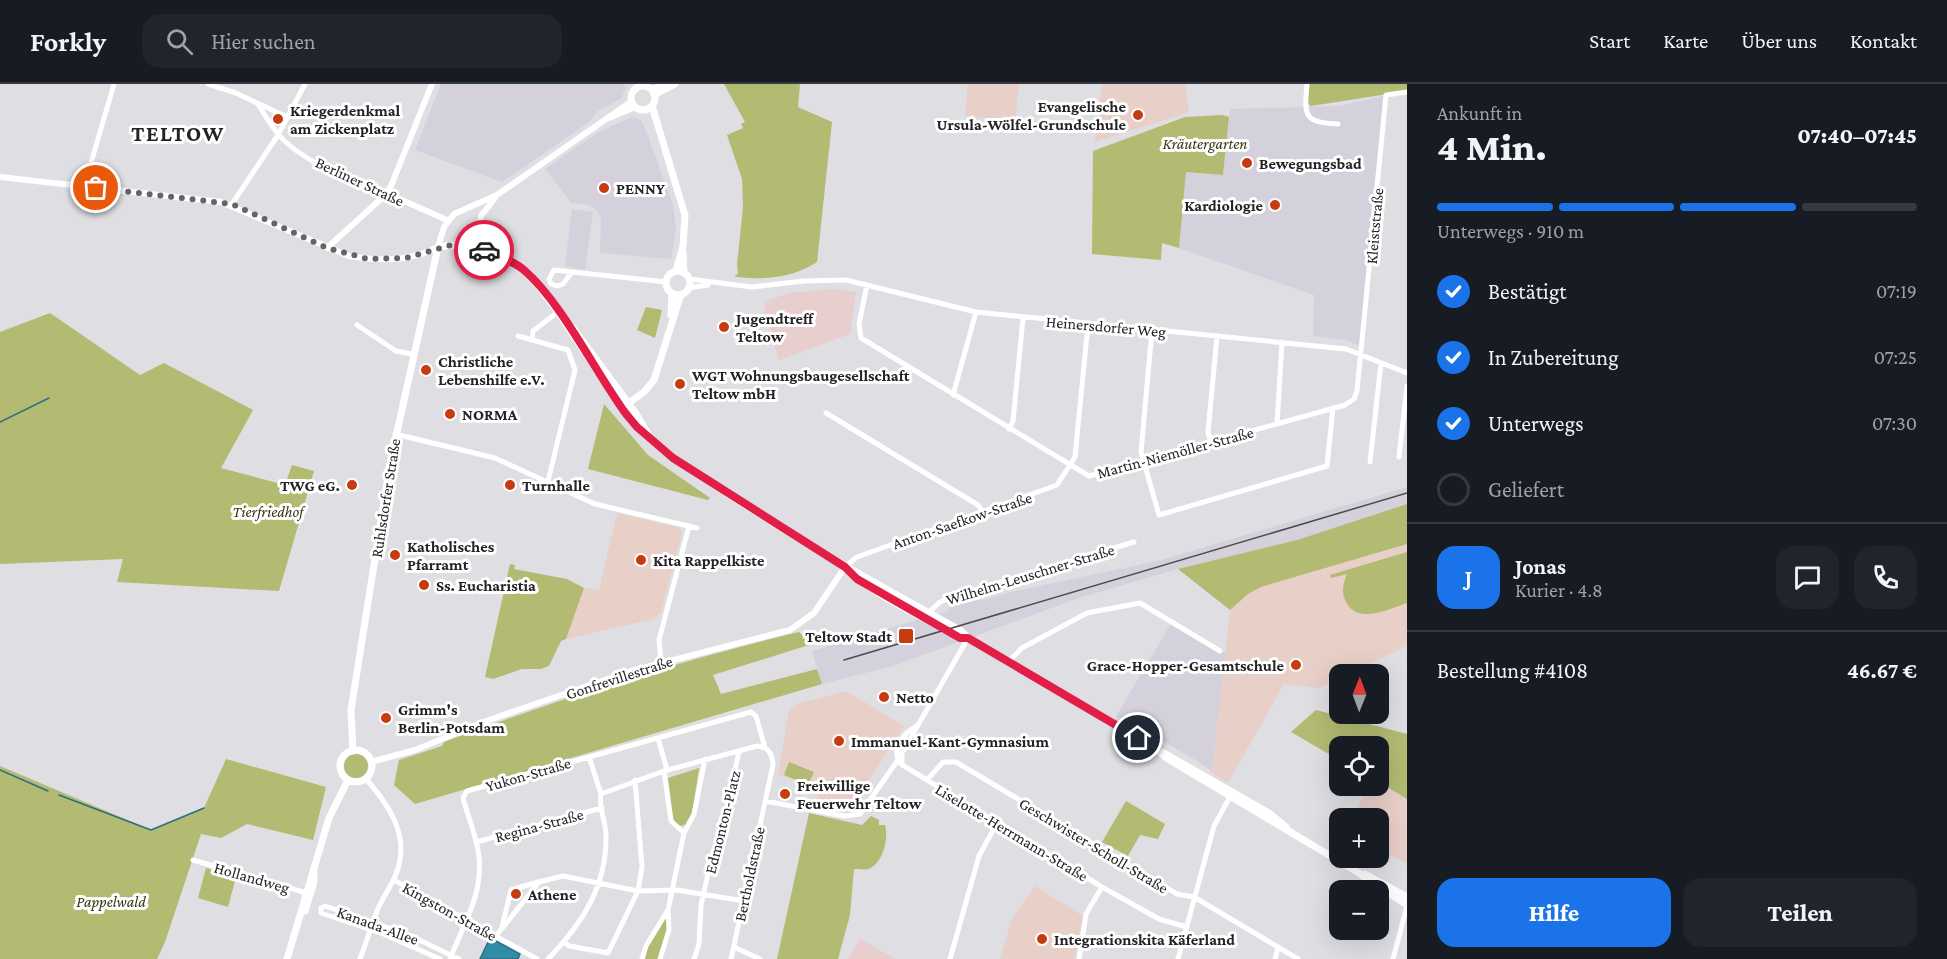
<!DOCTYPE html>
<html lang="de">
<head>
<meta charset="utf-8">
<style>
  body { margin:0; font-family:"Crimson Pro",serif; background:#20242c; color:#f1f3f6; height:100vh; display:flex; flex-direction:column; font-size:22px; white-space:nowrap }
  * { box-sizing:border-box; margin:0 }
  p { font-size:20px; color:#9ea1a6 }
  .icon { flex:none; width:33px; height:33px; fill:none; stroke:currentColor; stroke-width:2; stroke-linecap:round; stroke-linejoin:round }
  .map { position:relative; flex:1; overflow:hidden }
  .sheet { display:flex; flex-direction:column; background:#171b24; width:540px }
  .sheet>* { flex:none }
  .needle { width:39px; rotate:1deg }
  .controls { position:absolute; left:1329px; top:580px; display:grid; gap:12px }
  .controls a { display:grid; place-items:center; width:60px; height:60px; border-radius:12px; background:#171b24; box-shadow:0 6px 24px #0002; font-size:30px }
  .pin { position:absolute; display:grid; place-items:center; width:51px; height:51px; color:#fff; margin:-26px; border:3px solid #fff; border-radius:50%; box-shadow:0 2px 6px #0007 }
  .courier { position:absolute; display:grid; place-items:center; width:60px; height:60px; margin:-30px; border:4px solid #e11d48; border-radius:50%; background:#fff; color:#222; box-shadow:0 2px 8px #0007 }
  .headline em { font-style:normal; font-weight:800 }
  .headline div { display:flex; flex-direction:column-reverse }
  .headline { display:flex; align-items:center; justify-content:space-between; height:102px; padding:0 30px }
  h1 { font-size:39px; font-weight:800; line-height:45px }
  .bar { display:grid; grid-template-columns:repeat(4,1fr); gap:9px 6px; align-content:center; height:72px; padding:0 30px }
  .bar i { height:8px; border-radius:4px; background:#363941 }
  .bar .on { background:#1a73e8 }
  .bar p { grid-column:span 4 }
  .line { display:flex; align-items:center; gap:15px; padding:0 30px; border-top:2px solid #363941 }
  .line div { flex:1 }
  .round { display:grid; place-items:center; flex:none; width:63px; height:63px; border-radius:18px; background:#20242c }
  ol { padding:0 30px; list-style:none }
  li { display:flex; align-items:center; gap:18px; height:66px }
  li p { margin-inline-start:auto }
  li .icon { padding:6px; border-radius:50%; background:#1a73e8; color:#fff; stroke-width:4 }
  li:last-child { color:#9ea1a6 }
  li i { width:33px; height:33px; border:3px solid #363941; border-radius:50% }
  .primary-button { display:flex; gap:12px; margin-top:auto; padding:12px 30px }
  .primary-button a { flex:1; height:69px; border-radius:18px; background:#1a73e8; color:#fff; font-size:24px; font-weight:800; line-height:69px; text-align:center }
  .primary-button a+a { background:#20242c; color:#f1f3f6 }
  header { display:flex; align-items:center; gap:36px; box-sizing:border-box; height:84px; padding:0 30px; background:#171b24; border-bottom:2px solid #363941 }
  header strong { font-size:28px }
  nav { display:flex; gap:33px; margin-inline-start:auto; font-size:21px }
  .search { width:420px; height:54px; background:#20242c; display:flex; align-items:center; gap:15px; box-sizing:border-box; padding:0 21px; border-radius:18px; color:#9ea1a6; font-size:22px }
  main { display:flex; flex:1; min-height:0 }
  .map>svg:first-child { display:block }
  .built { fill:#d5d1dc }
  .industrial { fill:#e8cecd }
  .education { fill:#e8cfc8 }
  .green { fill:#b3ba71 }
  .water { fill:#2f8ea7; stroke:#2b6e80; stroke-width:1.5 }
  .lines { fill:none; stroke-linecap:round; stroke-linejoin:round }
  .stream { stroke:#2b6e80; stroke-width:1.5 }
  .minor { stroke:#fff; stroke-width:5 }
  .tertiary { stroke:#fff; stroke-width:6 }
  .secondary { stroke:#fff; stroke-width:7 }
  .tram { stroke:#4c4b4d; stroke-width:1.5 }
  .done { stroke:#656466; stroke-width:6; stroke-dasharray:0 10.8 }
  .route { stroke:#e11d48; stroke-width:8 }
  .poi-dot { fill:#c53c11; stroke:#fff; stroke-width:2 }
  .labels { text-anchor:middle; stroke-width:6; stroke-linejoin:round; paint-order:stroke }
  .poi-label { font-size:16px; font-weight:bold; fill:#232224; stroke:#fff; text-anchor:start }
  .park-label { font-size:16px; font-style:italic; fill:#34370f; stroke:#fff }
  .street-label { font-size:16px; fill:#232224; stroke:#fff }
  .district-label { font-size:22px; font-weight:bold; letter-spacing:1.5px; fill:#232224; stroke:#fff }
</style>
</head>
<body>
<header>
<strong>Forkly</strong>
<div class="search"><svg class="icon" aria-label="search" viewBox="0 0 24 24"><circle cx="10" cy="10" r="6"/><path d="M15 15l6 6"/></svg>Hier suchen</div>
<nav><a>Start</a><a>Karte</a><a>Über uns</a><a>Kontakt</a></nav>
</header>
<main>
<div class="map">
<svg width="1407" height="875" viewBox="0 0 1407 875">
  <rect width="100%" height="100%" fill="#dfdee2"/>
  <path class="built" d="M 441,0 L 624,0 L 626,4 L 621,15 L 598,27 L 588,39 L 502,98 L 415,66 Z
    M 1386,11 L 1362,263 L 1347,256 L 1313,252 L 1314,211 L 1179,164 L 1186,87 L 1223,91 L 1230,25 L 1340,22 Z
    M 632,33 L 641,36 L 645,44 L 673,121 L 676,145 L 671,175 L 600,169 L 601,135 L 596,126 L 589,121 L 571,119 L 545,85 L 597,49 Z
    M 572,125 L 593,128 L 585,186 L 565,182 Z
    M 1407,403 L 1407,420 L 1297,456 L 1178,485 L 1082,513 L 893,582 L 822,600 L 812,567 L 948,527 L 951,521 L 964,515 L 984,516 L 1011,508 L 1161,476 Z
    M 1172,538 L 1226,570 L 1212,689 L 1208,684 L 1184,669 L 1116,632 Z"/>
  <path class="industrial" d="M 832,205 L 856,208 L 850,250 L 779,276 L 763,218 L 790,209 Z
    M 860,855 L 892,873 L 896,875 L 848,875 Z"/>
  <path class="education" d="M 968,0 L 1019,0 L 1015,37 L 965,32 Z
    M 1102,0 L 1185,0 L 1189,28 L 1095,58 Z
    M 617,429 L 680,444 L 682,448 L 661,528 L 654,535 L 566,555 L 584,504 L 599,506 Z
    M 1407,460 L 1407,562 L 1346,591 L 1340,591 L 1339,594 L 1319,604 L 1284,600 L 1228,699 L 1212,689 L 1230,526 L 1248,510 L 1261,503 Z
    M 846,607 L 904,642 L 848,729 L 818,724 L 818,712 L 810,707 L 811,703 L 778,690 L 789,626 L 797,620 Z
    M 1379,698 L 1407,715 L 1407,780 L 1379,765 L 1378,735 L 1351,735 L 1370,702 L 1378,702 Z
    M 1035,802 L 1083,832 L 1075,875 L 1000,875 L 1012,835 Z"/>
  <path class="green" d="M 724,0 L 800,0 L 798,23 L 832,38 L 817,178 C 793,194 764,196 736,193 L 735,191 L 738,190 L 737,181 L 743,123 L 742,95 L 727,51 L 743,44 L 741,40 L 745,38 Z
    M 1309,0 L 1407,0 L 1407,7 L 1311,22 L 1307,19 Z
    M 1223,31 L 1229,33 L 1223,91 L 1186,88 L 1179,164 L 1162,159 L 1161,176 L 1092,170 L 1093,67 L 1185,33 Z
    M 646,223 L 662,226 L 655,254 L 637,246 Z
    M 50,229 L 140,291 L 164,279 L 253,326 L 221,384 L 285,401 L 292,381 L 314,387 L 279,507 L 117,498 L 123,475 L 0,480 L 0,248 Z
    M 604,320 L 648,371 L 710,414 L 708,416 L 588,385 Z
    M 1407,420 L 1407,460 L 1261,503 L 1248,510 L 1230,526 L 1178,485 L 1297,456 Z
    M 1407,468 L 1407,519 C 1389,525 1358,541 1346,518 C 1341,508 1343,500 1347,490 L 1331,494 L 1330,491 Z
    M 510,480 L 515,481 L 514,485 L 567,495 L 584,504 L 566,555 L 561,557 L 549,582 L 541,585 L 522,585 L 493,595 L 485,593 Z
    M 799,548 L 812,560 L 713,591 L 721,610 L 817,585 L 822,600 L 415,720 L 394,701 L 399,676 L 442,662 L 444,658 C 561,614 678,577 799,548 Z
    M 1316,626 L 1407,650 L 1407,715 L 1379,698 L 1378,663 L 1340,663 L 1339,676 L 1291,648 Z
    M344 682a12 12 0 1 1 24 0a12 12 0 1 1-24 0Z
    M 226,675 L 326,703 L 313,756 L 247,740 L 221,754 L 201,750 L 165,858 L 157,875 L 0,875 L 0,682 L 151,746 L 204,724 Z
    M 789,678 L 814,688 L 808,701 L 784,691 Z
    M 699,684 L 692,730 L 685,741 L 677,742 L 673,734 L 668,694 Z
    M 1126,717 L 1165,740 L 1158,755 L 1140,751 L 1128,772 L 1102,758 Z
    M 809,729 L 862,741 L 871,732 L 879,736 L 879,741 L 885,741 C 889,755 883,778 869,785 C 865,786 858,785 854,785 L 850,831 L 838,875 L 777,875 Z
    M 206,784 L 236,793 L 228,823 L 198,814 Z
    M 664,834 L 668,835 L 666,854 L 658,875 L 645,875 L 647,864 Z"/>
  <path class="water" d="M 490,854 L 520,870 L 518,875 L 480,875 Z"/>
  <g class="lines">
    <path class="stream" d="M 0,338 L 49,314
      M 0,686 L 48,707
      M 59,711 L 151,746 L 204,724"/>
    <path class="minor" d="M 208,0 L 236,9 L 287,33
      M 1307,0 C 1304,33 1304,38 1338,40
      M 258,20 C 264,30 271,42 279,51 C 299,75 356,101 386,109
      M 84,103 L 114,0
      M 232,120 L 278,51 L 305,0
      M 554,186 L 572,188 L 563,200 L 557,202 L 551,200 L 549,195 Z
      M 572,188 L 667,198
      M 689,195 L 752,203 L 804,197 L 846,196 L 976,228 L 1346,265 L 1407,289
      M 867,201 L 859,240 L 861,254 L 1089,392 L 1345,321 L 1354,315 L 1357,307 L 1386,11 L 1407,8
      M 689,204 L 708,201
      M 357,241 L 396,267 L 412,270
      M 1152,246 L 1141,368 L 1159,431 L 1327,382 L 1333,324
      M 518,252 L 568,266 L 575,286 L 548,397
      M 532,255 L 533,247 L 558,228
      M 953,311 L 976,228
      M 826,329 L 978,421 L 983,428
      M 1277,340 L 1282,258
      M 1009,345 L 1013,337 L 1023,234
      M 395,350 L 495,374 L 595,420 L 697,444
      M 1211,359 L 1208,348 L 1217,252
      M 1399,373 L 1407,302
      M 1370,378 L 1381,279
      M 845,483 L 857,473 L 1057,401 L 1075,373 L 1088,240
      M 929,528 L 940,518 L 958,511 L 1134,458
      M 661,578 L 659,556 L 689,442
      M 1008,578 L 1022,564 L 1087,529 L 1140,519 L 1220,567
      M 917,642 C 903,649 890,666 901,680 L 1102,803 L 1159,835 L 1187,843
      M 658,654 L 667,686
      M 589,673 L 601,710
      M 902,678 L 902,669 L 968,554
      M 927,696 L 943,678 L 956,678 L 1177,810 L 1194,813 L 1298,875
      M 601,710 L 664,687 L 757,662 C 769,663 772,670 773,681 L 731,875
      M 765,717 L 844,732 L 860,730 L 898,676
      M 684,749 L 694,730 L 705,675
      M 476,758 L 602,724
      M 193,776 L 310,810
      M 394,796 L 537,875
      M 502,843 L 511,806 L 538,798
      M 496,852 L 539,798 L 563,792 L 638,807 L 677,806 L 744,817
      M 564,858 L 569,862 L 608,869 L 638,807 L 642,783 L 635,696
      M 734,863 L 760,875
      M 360,875 C 366,859 371,843 377,827 C 382,814 391,803 396,790 C 411,753 389,721 366,695
      M 440,875 L 381,849 L 321,829 L 321,824 L 325,822 L 409,851 L 459,875
      M 450,875 C 463,841 483,811 479,773 C 477,753 468,733 463,714 L 467,707 L 751,628 L 756,632 L 765,664
      M 548,875 C 582,840 607,802 606,751 C 606,738 598,722 601,710
      M 642,875 L 646,862 L 668,826
      M 660,875 L 669,846 L 668,826 L 684,749 L 671,737 L 664,687
      M 694,875 L 699,860 L 701,821 L 713,768 L 721,755 L 739,667
      M 950,875 L 979,772 L 997,739
      M 1079,875 L 1086,830 L 1102,803
      M 1178,875 L 1214,742 L 1232,709
      M 1275,875 L 1278,863
      M 1393,875 L 1407,822"/>
    <path class="tertiary" d="M 609,34 L 635,23
      M 0,93 L 221,118 L 349,172 C 380,177 410,178 438,163 L 444,143 L 454,130 L 497,111 L 632,17
      M 386,109 L 447,136
      M 475,163 L 481,132 L 495,114
      M 327,164 L 383,113 L 391,102 L 432,0
      M 371,678 L 415,666 L 489,636 L 631,587 L 790,546 L 814,529 L 845,483"/>
    <path class="secondary" d="M631 14a12 12 0 1 1 24 0a12 12 0 1 1-24 0Z
      M 652,6 L 665,0
      M 654,11 L 675,0
      M 652,22 L 685,131 L 683,162 L 676,187
      M 683,168 L 684,189
      M666 199a12 12 0 1 1 24 0a12 12 0 1 1-24 0Z
      M 558,228 L 626,330 C 652,362 688,384 722,406 C 799,457 879,502 960,546 L 968,554 L 1151,661 L 1168,675 L 1354,786 L 1407,821
      M 671,231 L 672,209
      M 573,244 L 635,328 L 648,350
      M 626,321 L 644,308 L 654,296 L 681,210
      M 847,485 C 878,515 923,532 960,554 L 968,554
      M340 682a16 16 0 1 1 32 0a16 16 0 1 1-32 0Z
      M 353,667 L 351,626 L 390,380 L 438,163 C 468,157 504,167 526,189 C 539,200 548,216 559,229
      M 1162,668 L 1269,729 L 1286,743
      M 1365,790 L 1407,813
      M 305,827 L 314,798 L 314,785
      M 287,875 L 329,734 L 348,696"/>
    <path class="tram" d="M 844,576 L 1407,409"/>
  </g>
  <g class="lines">
    <path class="done" d="M 96,104 L 232,120 L 327,164 L 368,175 L 406,174 L 455,160 L 484,166"/>
    <path class="route" d="M 484,166 C 497,171 514,177 525,187 C 561,218 596,289 626,330 L 637,343 L 673,374 L 845,483 L 857,495 L 960,554 L 968,554 L 1138,654"/>
  </g>
  <g class="poi-dot">
    <circle cx="1138" cy="31" r="6"/>
    <circle cx="278" cy="35" r="6"/>
    <circle cx="1247" cy="79" r="6"/>
    <circle cx="604" cy="104" r="6"/>
    <circle cx="1275" cy="121" r="6"/>
    <circle cx="724" cy="243" r="6"/>
    <circle cx="426" cy="286" r="6"/>
    <circle cx="680" cy="300" r="6"/>
    <circle cx="450" cy="330" r="6"/>
    <circle cx="352" cy="401" r="6"/>
    <circle cx="510" cy="401" r="6"/>
    <circle cx="395" cy="471" r="6"/>
    <circle cx="641" cy="476" r="6"/>
    <circle cx="424" cy="501" r="6"/>
    <rect x="898" y="544" width="16" height="16" rx="3"/>
    <circle cx="1296" cy="581" r="6"/>
    <circle cx="884" cy="613" r="6"/>
    <circle cx="386" cy="634" r="6"/>
    <circle cx="839" cy="657" r="6"/>
    <circle cx="785" cy="710" r="6"/>
    <circle cx="516" cy="810" r="6"/>
    <circle cx="1042" cy="855" r="6"/>
  </g>
  <g class="labels">
    <g class="poi-label">
      <text x="1126" y="28" text-anchor="end">Evangelische<tspan x="1126" dy="18">Ursula-Wölfel-Grundschule</tspan></text>
      <text x="290" y="32">Kriegerdenkmal<tspan x="290" dy="18">am Zickenplatz</tspan></text>
      <text x="1259" y="85">Bewegungsbad</text>
      <text x="616" y="110">PENNY</text>
      <text x="1263" y="127" text-anchor="end">Kardiologie</text>
      <text x="736" y="240">Jugendtreff<tspan x="736" dy="18">Teltow</tspan></text>
      <text x="438" y="283">Christliche<tspan x="438" dy="18">Lebenshilfe e.V.</tspan></text>
      <text x="692" y="297">WGT Wohnungsbaugesellschaft<tspan x="692" dy="18">Teltow mbH</tspan></text>
      <text x="462" y="336">NORMA</text>
      <text x="340" y="407" text-anchor="end">TWG eG.</text>
      <text x="522" y="407">Turnhalle</text>
      <text x="407" y="468">Katholisches<tspan x="407" dy="18">Pfarramt</tspan></text>
      <text x="653" y="482">Kita Rappelkiste</text>
      <text x="436" y="507">Ss. Eucharistia</text>
      <text x="892" y="558" text-anchor="end">Teltow Stadt</text>
      <text x="1284" y="587" text-anchor="end">Grace-Hopper-Gesamtschule</text>
      <text x="896" y="619">Netto</text>
      <text x="398" y="631">Grimm's<tspan x="398" dy="18">Berlin-Potsdam</tspan></text>
      <text x="851" y="663">Immanuel-Kant-Gymnasium</text>
      <text x="797" y="707">Freiwillige<tspan x="797" dy="18">Feuerwehr Teltow</tspan></text>
      <text x="528" y="816">Athene</text>
      <text x="1054" y="861">Integrationskita Käferland</text>
    </g>
    <g class="park-label">
      <text x="1205" y="65">Kräutergarten</text>
      <text x="268" y="433">Tierfriedhof</text>
      <text x="111" y="823">Pappelwald</text>
    </g>
    <g class="street-label">
      <text transform="translate(360 97) rotate(25)" y="6">Berliner Straße</text>
      <text transform="translate(1374 142) rotate(-85)" y="6">Kleiststraße</text>
      <text transform="translate(1106 242) rotate(5)" y="6">Heinersdorfer Weg</text>
      <text transform="translate(1175 368) rotate(-15)" y="6">Martin-Niemöller-Straße</text>
      <text transform="translate(385 414) rotate(-81)" y="6">Ruhlsdorfer Straße</text>
      <text transform="translate(962 436) rotate(-19)" y="6">Anton-Saefkow-Straße</text>
      <text transform="translate(1030 490) rotate(-17)" y="6">Wilhelm-Leuschner-Straße</text>
      <text transform="translate(619 593) rotate(-18)" y="6">Gonfrevillestraße</text>
      <text transform="translate(528 690) rotate(-16)" y="6">Yukon-Straße</text>
      <text transform="translate(722 738) rotate(-76)" y="6">Edmonton-Platz</text>
      <text transform="translate(539 741) rotate(-15)" y="6">Regina-Straße</text>
      <text transform="translate(1012 748) rotate(31)" y="6">Liselotte-Herrmann-Straße</text>
      <text transform="translate(1094 761) rotate(31)" y="6">Geschwister-Scholl-Straße</text>
      <text transform="translate(749 790) rotate(-78)" y="6">Bertholdstraße</text>
      <text transform="translate(252 793) rotate(16)" y="6">Hollandweg</text>
      <text transform="translate(450 827) rotate(29)" y="6">Kingston-Straße</text>
      <text transform="translate(378 841) rotate(20)" y="6">Kanada-Allee</text>
    </g>
    <g class="district-label">
      <text x="178" y="57">TELTOW</text>
    </g>
  </g>
</svg>
<div class="controls">
<a><svg class="needle" viewBox="-14 -14 28 28"><path d="M0-13l5 13h-10z" fill="#e53935"/><path d="M0 13l5-13h-10z" fill="#9ea1a6"/></svg></a>
<a><svg class="icon" aria-label="locate" viewBox="0 0 24 24"><circle cx="12" cy="12" r="6"/><path d="M12 2v4M12 18v4M2 12h4M18 12h4"/></svg></a>
<a>+</a>
<a>−</a>
</div>
<div class="pin" style="left:96px;top:104px;background:#ea580c"><svg class="icon" aria-label="bag" viewBox="0 0 24 24"><path d="M5 8h14l-1 12H6zM9 8a3 3 0 0 1 6 0"/></svg></div>
<div class="pin" style="left:1138px;top:654px;background:#1f2937"><svg class="icon" aria-label="home" viewBox="0 0 24 24"><path d="M3 11l9-7 9 7M6 9v11h12V9"/></svg></div>
<div class="courier" style="left:484px;top:166px"><svg class="icon" aria-label="car" viewBox="0 0 24 24"><path d="M5 17H2v-5l4-1 3-4h7l3 4 3 1v5h-3M9 17h6M6 11h13"/><circle cx="7" cy="17" r="2"/><circle cx="17" cy="17" r="2"/></svg></div>
</div>
<section class="sheet">
<div class="headline"><div><h1>4 Min.</h1><p>Ankunft in</p></div><em>07:40–07:45</em></div>
<div class="bar"><i class="on"></i><i class="on"></i><i class="on"></i><i></i><p>Unterwegs · 910 m</p></div>
<ol>
<li><svg class="icon" aria-label="check" viewBox="0 0 24 24"><path d="M5 12l5 5 9-10"/></svg>Bestätigt<p>07:19</p></li>
<li><svg class="icon" aria-label="check" viewBox="0 0 24 24"><path d="M5 12l5 5 9-10"/></svg>In Zubereitung<p>07:25</p></li>
<li><svg class="icon" aria-label="check" viewBox="0 0 24 24"><path d="M5 12l5 5 9-10"/></svg>Unterwegs<p>07:30</p></li>
<li><i></i>Geliefert</li>
</ol>
<div class="line" style="height:108px"><b class="round" style="background:#1a73e8;color:#fff">J</b><div><b>Jonas</b><p>Kurier · 4.8</p></div><a class="round"><svg class="icon" aria-label="chat" viewBox="0 0 24 24"><path d="M4 5h16v11H9l-5 4z"/></svg></a><a class="round"><svg class="icon" aria-label="phone" viewBox="0 0 24 24"><path d="M5 4h4l2 5-3 2q2 4 5 5l2-3 5 2v4C11 20 4 13 5 4z"/></svg></a></div>
<div class="line" style="height:78px"><div>Bestellung #4108</div><b>46.67 €</b></div>
<div class="primary-button"><a>Hilfe</a><a>Teilen</a></div>
</section>
</main>
</body>
</html>
